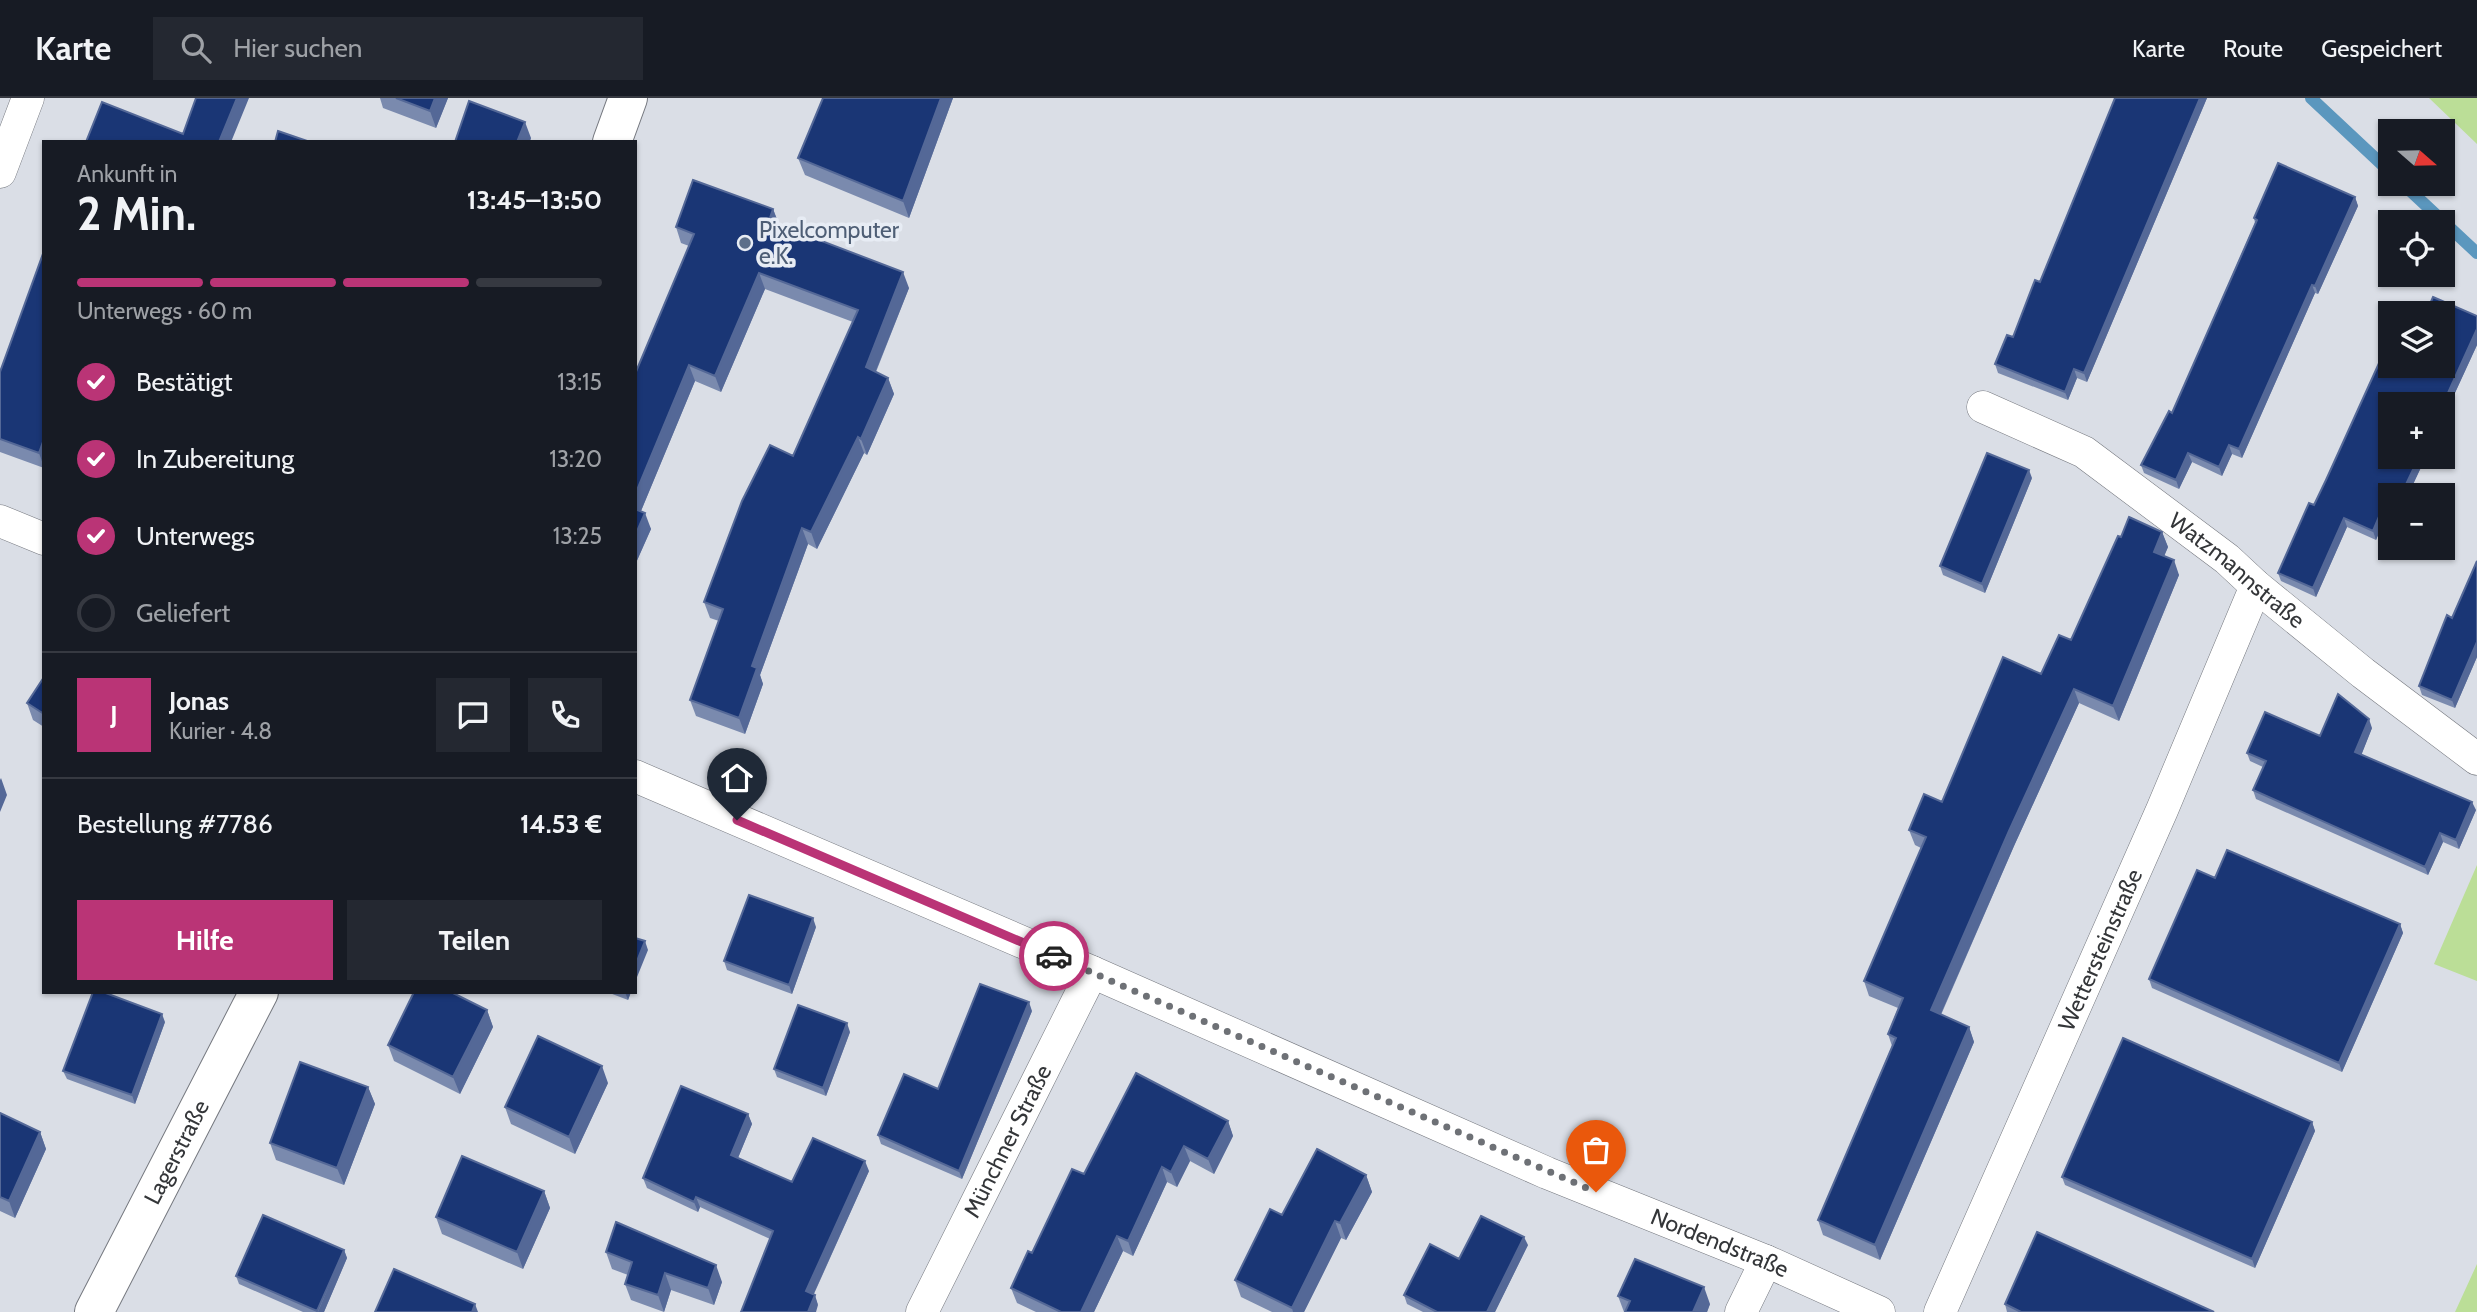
<!DOCTYPE html>
<html lang="de">
<head>
<meta charset="utf-8">
<style>
  body { margin:0; font-family:Cabin,sans-serif; background:#242831; color:#f1f3f6; height:100vh; display:flex; flex-direction:column; font-size:26px; white-space:nowrap }
  * { box-sizing:border-box; margin:0 }
  p { font-size:23px; color:#9ea1a6 }
  .icon { flex:none; width:38px; height:38px; fill:none; stroke:currentColor; stroke-width:2; stroke-linecap:round; stroke-linejoin:round }
  .map { position:relative; flex:1; overflow:hidden }
  .details { position:absolute; left:42px; top:42px; width:595px; height:854px; display:flex; flex-direction:column; background:#171b24; border-radius:0px; box-shadow:0 2px 5px #0004 }
  .details>* { flex:none }
  .needle { width:46px; rotate:110deg }
  .controls { position:absolute; left:2378px; top:21px; display:grid; gap:14px }
  .controls a { display:grid; place-items:center; width:77px; height:77px; border-radius:0px; background:#171b24; box-shadow:0 2px 5px #0004; font-size:35px }
  .pin { position:absolute; display:grid; place-items:center; width:60px; height:60px; color:#fff; margin:-72px -30px; border-radius:50% 50% 50% 0; rotate:-45deg; box-shadow:0 0 7px #0007 }
  .pin .icon { rotate:45deg }
  .courier { position:absolute; display:grid; place-items:center; width:70px; height:70px; margin:-35px; border:5px solid #ba3476; border-radius:50%; background:#fff; color:#222; box-shadow:0 2px 9px #0007 }
  .head em { font-style:normal; font-weight:700 }
  .head div { display:flex; flex-direction:column-reverse }
  .head { display:flex; align-items:center; justify-content:space-between; height:119px; padding:0 35px }
  h1 { font-size:46px; font-weight:700; line-height:52px }
  .bar { display:grid; grid-template-columns:repeat(4,1fr); gap:10px 7px; align-content:center; height:84px; padding:0 35px }
  .bar i { height:9px; border-radius:5px; background:#363941 }
  .bar .selected { background:#ba3476 }
  .bar p { grid-column:span 4 }
  .line { display:flex; align-items:center; gap:18px; padding:0 35px; border-top:2px solid #363941 }
  .line div { flex:1 }
  .round { display:grid; place-items:center; flex:none; width:74px; height:74px; border-radius:0px; background:#242831 }
  ol { padding:0 35px; list-style:none }
  li { display:flex; align-items:center; gap:21px; height:77px }
  li p { margin-inline-start:auto }
  li .icon { padding:7px; border-radius:50%; background:#ba3476; color:#fff; stroke-width:4 }
  li:last-child { color:#9ea1a6 }
  li i { width:38px; height:38px; border:4px solid #363941; border-radius:50% }
  .button { display:flex; gap:14px; margin-top:auto; padding:14px 35px }
  .button a { flex:1; height:80px; border-radius:0px; background:#ba3476; color:#fff; font-size:28px; font-weight:700; line-height:80px; text-align:center }
  .button a+a { background:#242831; color:#f1f3f6 }
  header { display:flex; align-items:center; gap:42px; box-sizing:border-box; height:98px; padding:0 35px; background:#171b24; border-bottom:2px solid #363941 }
  header strong { font-size:33px }
  nav { display:flex; gap:38px; margin-inline-start:auto; font-size:24px }
  .search { width:490px; height:63px; background:#242831; display:flex; align-items:center; gap:18px; box-sizing:border-box; padding:0 24px; border-radius:0px; color:#9ea1a6; font-size:26px }
  .map>svg:first-child { display:block }
  .green { fill:#bbde97 }
  .lines { fill:none; stroke-linecap:round; stroke-linejoin:round }
  .stream { stroke:#5b97be; stroke-width:12 }
  .street-casing { stroke:#75787f; stroke-width:33 }
  .secondary-casing { stroke:#75787f; stroke-width:40 }
  .street { stroke:#fff; stroke-width:32 }
  .secondary { stroke:#fff; stroke-width:38 }
  .wall { fill:#7a8aae }
  .shaded-wall { fill:#546897 }
  .building { fill:#1a3675; stroke:#546897; stroke-width:2 }
  .done { stroke:#6e7176; stroke-width:7; stroke-dasharray:0 12.6 }
  .route { stroke:#ba3476; stroke-width:9 }
  .service-dot { fill:#5c6f8a; stroke:#e7ecf4; stroke-width:2.5 }
  .labels { text-anchor:middle; stroke-width:7; stroke-linejoin:round; paint-order:stroke }
  .service-label { font-size:23px; fill:#4e5e75; stroke:#e7ecf4; text-anchor:start }
  .street-label { font-size:23px; fill:#343639; stroke:#e7ecf4 }
</style>
</head>
<body>
<header>
<strong>Karte</strong>
<div class="search"><svg class="icon" aria-label="search" viewBox="0 0 24 24"><circle cx="10" cy="10" r="6"/><path d="M15 15l6 6"/></svg>Hier suchen</div>
<nav><a>Karte</a><a>Route</a><a>Gespeichert</a></nav>
</header>
<div class="map">
<svg width="2477" height="1214" viewBox="0 0 2477 1214">
  <rect width="100%" height="100%" fill="#dadee6"/>
  <path class="green" d="M 2429,0 L 2477,0 L 2477,46 Z
    M 2477,767 L 2477,883 L 2434,866 Z
    M 2477,1166 L 2477,1214 L 2455,1214 Z"/>
  <g class="lines">
    <path class="stream" d="M 2311,0 L 2390,74
      M 2403,86 L 2477,155"/>
    <defs>
      <g id="street">
        <path d="M 0,74 L 28,0"/>
        <path id="s1" d="M 1983,309 L 2084,354 L 2227,461 L 2256,488 L 2363,575 L 2477,661"/>
        <path d="M 0,423 L 44,441"/>
        <path id="s2" d="M 635,678 L 1092,874 L 1547,1075 L 1766,1163 L 1879,1214"/>
        <path id="s3" d="M 922,1214 L 1092,874"/>
        <path d="M 1741,1214 L 1766,1163"/>
        <path id="s4" d="M 1940,1214 L 2162,712 L 2256,488"/>
      </g>
      <g id="secondary">
        <path d="M 612,44 L 628,0"/>
        <path id="s5" d="M 94,1214 L 259,894"/>
      </g>
    </defs>
    <use href="#street" class="street-casing"/>
    <use href="#secondary" class="secondary-casing"/>
    <use href="#street" class="street"/>
    <use href="#secondary" class="secondary"/>
  </g>
  <path class="wall" d="M 380,0 L 448,0 L 436,30 L 383,10 Z
    M 823,0 L 953,0 L 909,120 L 805,77 L 798,60 Z
    M 2115,0 L 2207,0 L 2087,284 L 2077,280 L 2068,302 L 1998,275 L 1995,266 L 2013,239 L 2040,184 Z
    M 2355,99 L 2358,108 L 2318,196 L 2315,195 L 2242,360 L 2232,356 L 2222,378 L 2192,364 L 2179,391 L 2144,375 L 2141,367 L 2172,315 L 2255,125 L 2254,120 Z
    M 773,111 L 779,126 L 909,190 L 876,274 L 888,280 L 894,296 L 867,357 L 864,355 L 817,451 L 808,446 L 760,577 L 763,586 L 745,636 L 696,618 L 690,602 L 719,523 L 710,520 L 704,504 L 793,358 L 853,224 L 765,191 L 721,294 L 695,283 L 641,413 L 651,431 L 635,467 L 635,276 L 689,148 L 681,145 L 676,129 Z
    M 44,153 L 44,370 L 0,354 L 0,274 Z
    M 2477,218 L 2477,247 L 2408,397 L 2390,397 L 2390,420 L 2386,418 L 2376,442 L 2347,429 L 2316,499 L 2281,483 L 2278,475 L 2314,407 Z
    M 2032,380 L 1985,495 L 1943,477 L 1940,468 Z
    M 2162,434 L 2168,449 L 2164,458 L 2179,477 L 2119,623 L 2079,605 L 2014,748 L 1941,917 L 1969,929 L 1974,944 L 1880,1162 L 1823,1137 L 1818,1122 L 1892,948 L 1888,936 L 1898,910 L 1869,898 L 1864,883 L 1921,750 L 1915,747 L 1909,732 L 1942,704 L 2041,576 L 2071,542 Z
    M 2477,463 L 2477,559 L 2455,610 L 2422,597 L 2419,588 L 2452,520 Z
    M 44,579 L 44,629 L 33,622 L 27,605 Z
    M 2372,630 L 2361,657 L 2476,712 L 2459,751 L 2443,744 L 2428,777 L 2256,701 L 2253,692 L 2263,669 L 2250,663 L 2247,655 Z
    M 2400,826 L 2403,835 L 2342,974 L 2152,890 L 2149,881 Z
    M 816,829 L 792,896 L 727,872 L 724,863 Z
    M 607,894 L 631,894 L 628,902 Z
    M 487,912 L 493,929 L 460,996 L 394,963 L 388,947 Z
    M 1032,913 L 962,1081 L 881,1046 L 878,1037 L 938,991 Z
    M 165,924 L 135,1006 L 67,981 L 63,973 Z
    M 850,934 L 826,998 L 777,979 L 774,971 Z
    M 608,985 L 575,1056 L 511,1026 L 505,1009 Z
    M 368,989 L 375,1006 L 344,1087 L 276,1062 L 270,1045 Z
    M 0,1015 L 40,1034 L 46,1051 L 15,1120 L 0,1113 Z
    M 748,1016 L 752,1026 L 738,1060 L 792,1084 L 869,1073 L 814,1196 L 818,1207 L 770,1141 L 700,1109 L 698,1114 L 647,1090 L 643,1080 Z
    M 1228,1023 L 1233,1038 L 1214,1076 L 1190,1063 L 1177,1089 L 1167,1084 L 1133,1158 L 1123,1153 L 1094,1214 L 1036,1214 L 1017,1205 L 1011,1190 L 1084,1076 Z
    M 2312,1024 L 2315,1033 L 2255,1170 L 2065,1087 L 2062,1079 Z
    M 1366,1077 L 1372,1094 L 1346,1142 L 1341,1140 L 1304,1214 L 1272,1214 L 1241,1199 L 1235,1182 L 1282,1117 Z
    M 544,1093 L 550,1110 L 523,1171 L 442,1136 L 436,1119 Z
    M 1528,1147 L 1495,1214 L 1423,1214 L 1407,1206 L 1404,1197 L 1459,1161 Z
    M 344,1152 L 347,1160 L 324,1214 L 303,1214 L 239,1186 L 236,1178 Z
    M 606,1154 L 722,1184 L 714,1207 L 671,1192 L 664,1214 L 631,1202 L 625,1186 L 628,1177 L 612,1171 Z
    M 1618,1198 L 1710,1206 L 1707,1214 L 1624,1214 Z
    M 2005,1206 L 2214,1214 L 2007,1214 Z"/>
  <path class="shaded-wall" d="M 237,0 L 249,0 L 231,44 L 219,44 Z
    M 435,0 L 448,0 L 436,30 L 430,13 Z
    M 941,0 L 953,0 L 909,120 L 903,103 Z
    M 2200,0 L 2207,0 L 2087,284 L 2084,275 Z
    M 525,24 L 531,40 L 530,44 L 517,44 Z
    M 2355,99 L 2358,108 L 2318,196 L 2315,188 Z
    M 773,111 L 779,127 L 769,123 Z
    M 903,174 L 909,190 L 871,285 L 866,269 Z
    M 759,175 L 765,191 L 721,294 L 715,278 Z
    M 2312,187 L 2315,195 L 2242,360 L 2239,351 Z
    M 2477,231 L 2477,247 L 2443,321 L 2443,306 Z
    M 689,267 L 695,283 L 636,425 L 635,421 L 635,397 Z
    M 2074,271 L 2077,280 L 2068,302 L 2065,294 Z
    M 888,280 L 894,296 L 867,357 L 861,341 Z
    M 858,339 L 864,355 L 817,451 L 811,434 Z
    M 44,341 L 44,369 L 39,355 Z
    M 2229,347 L 2232,356 L 2222,378 L 2219,369 Z
    M 2188,355 L 2192,364 L 2179,391 L 2176,382 Z
    M 2419,359 L 2426,359 L 2408,397 L 2401,397 Z
    M 2029,372 L 2032,380 L 1985,495 L 1982,486 Z
    M 2383,409 L 2386,418 L 2376,442 L 2373,433 Z
    M 645,415 L 651,431 L 635,467 L 635,438 Z
    M 2344,420 L 2347,429 L 2316,499 L 2313,490 Z
    M 802,430 L 808,446 L 760,577 L 763,586 L 745,636 L 739,620 L 752,568 Z
    M 2162,434 L 2168,449 L 2160,468 L 2154,454 Z
    M 2174,462 L 2179,477 L 2119,623 L 2113,608 Z
    M 2477,544 L 2477,559 L 2455,610 L 2452,602 Z
    M 2074,591 L 2079,605 L 2014,748 L 1936,927 L 1931,912 L 2009,733 Z
    M 2369,621 L 2372,630 L 2359,663 L 2355,654 Z
    M 1,680 L 7,697 L 0,714 L 0,682 Z
    M 2472,704 L 2476,712 L 2459,751 L 2456,742 Z
    M 2440,735 L 2443,744 L 2428,777 L 2425,769 Z
    M 813,820 L 816,829 L 792,896 L 789,887 Z
    M 2400,826 L 2403,835 L 2342,974 L 2339,965 Z
    M 645,843 L 648,852 L 635,884 L 635,868 Z
    M 625,894 L 631,894 L 628,902 Z
    M 1029,904 L 1032,913 L 962,1081 L 959,1073 Z
    M 487,912 L 493,929 L 460,996 L 453,979 Z
    M 162,916 L 165,924 L 135,1006 L 132,997 Z
    M 847,925 L 850,934 L 826,998 L 823,990 Z
    M 1969,929 L 1974,944 L 1880,1162 L 1875,1147 Z
    M 602,968 L 608,985 L 575,1056 L 569,1039 Z
    M 368,989 L 375,1006 L 344,1087 L 337,1070 Z
    M 748,1016 L 752,1026 L 735,1067 L 731,1057 Z
    M 1228,1023 L 1233,1038 L 1214,1076 L 1208,1061 Z
    M 2312,1024 L 2315,1033 L 2255,1170 L 2252,1161 Z
    M 40,1034 L 46,1051 L 15,1120 L 9,1103 Z
    M 1184,1048 L 1190,1063 L 1177,1089 L 1171,1074 Z
    M 865,1063 L 869,1073 L 810,1204 L 806,1193 Z
    M 1162,1069 L 1167,1084 L 1133,1158 L 1128,1143 Z
    M 1366,1077 L 1372,1094 L 1346,1142 L 1340,1125 Z
    M 544,1093 L 550,1110 L 523,1171 L 517,1154 Z
    M 696,1099 L 700,1109 L 698,1114 L 694,1104 Z
    M 1335,1123 L 1341,1140 L 1304,1214 L 1293,1214 L 1292,1210 Z
    M 1117,1138 L 1123,1153 L 1094,1214 L 1081,1214 Z
    M 1524,1139 L 1528,1147 L 1495,1214 L 1487,1214 Z
    M 344,1152 L 347,1160 L 324,1214 L 318,1214 Z
    M 716,1167 L 722,1184 L 714,1207 L 708,1190 Z
    M 665,1175 L 671,1192 L 664,1214 L 658,1197 Z
    M 1704,1189 L 1710,1206 L 1707,1214 L 1693,1214 Z
    M 815,1197 L 818,1207 L 816,1214 L 808,1214 Z
    M 475,1206 L 478,1214 L 472,1214 Z"/>
  <path class="building" d="M 196,0 L 237,0 L 219,44 L 86,44 L 102,4 L 183,36 Z
    M 396,0 L 435,0 L 430,13 Z
    M 823,0 L 941,0 L 903,103 L 798,60 Z
    M 2115,0 L 2200,0 L 2084,275 L 2074,271 L 2065,294 L 1995,266 L 2007,237 L 2013,239 L 2035,182 L 2040,184 Z
    M 469,3 L 525,24 L 517,44 L 455,44 Z
    M 278,33 L 310,44 L 275,44 Z
    M 2278,65 L 2355,99 L 2315,188 L 2312,187 L 2239,351 L 2229,347 L 2219,369 L 2188,355 L 2176,382 L 2141,367 L 2169,313 L 2172,315 L 2257,122 L 2254,120 Z
    M 693,82 L 773,111 L 769,123 L 903,174 L 866,269 L 888,280 L 861,341 L 858,339 L 811,434 L 802,430 L 752,568 L 757,570 L 739,620 L 690,602 L 723,511 L 704,504 L 742,403 L 770,347 L 793,358 L 858,212 L 759,175 L 715,278 L 689,267 L 635,397 L 635,276 L 694,136 L 676,129 Z
    M 44,153 L 44,341 L 39,355 L 0,341 L 0,274 Z
    M 2433,199 L 2477,218 L 2477,231 L 2443,306 L 2390,306 L 2390,359 L 2419,359 L 2401,397 L 2390,397 L 2390,412 L 2383,409 L 2373,433 L 2344,420 L 2313,490 L 2278,475 L 2309,405 L 2314,407 L 2326,382 L 2390,241 L 2390,268 L 2443,268 L 2443,215 L 2426,215 Z
    M 1987,355 L 2029,372 L 1982,486 L 1940,468 Z
    M 635,411 L 645,415 L 635,438 Z
    M 2129,419 L 2162,434 L 2154,454 L 2174,462 L 2113,608 L 2074,591 L 2009,733 L 1931,912 L 1969,929 L 1875,1147 L 1818,1122 L 1896,940 L 1888,936 L 1903,900 L 1864,883 L 1926,739 L 1909,732 L 1924,696 L 1942,704 L 2003,559 L 2041,576 L 2059,537 L 2071,542 L 2118,438 L 2121,439 Z
    M 2477,463 L 2477,544 L 2452,602 L 2419,588 L 2447,517 L 2452,520 Z
    M 44,579 L 44,616 L 27,605 Z
    M 2338,596 L 2369,621 L 2355,654 L 2472,704 L 2456,742 L 2440,735 L 2425,769 L 2253,692 L 2266,663 L 2247,655 L 2265,614 L 2320,638 Z
    M 2227,752 L 2400,826 L 2339,965 L 2149,881 L 2197,772 L 2215,780 Z
    M 749,797 L 813,820 L 789,887 L 724,863 Z
    M 635,840 L 645,843 L 635,868 Z
    M 980,886 L 1029,904 L 959,1073 L 878,1037 L 904,976 L 938,991 Z
    M 93,894 L 103,894 L 162,916 L 132,997 L 63,973 Z
    M 414,894 L 451,894 L 487,912 L 453,979 L 388,947 Z
    M 798,907 L 847,925 L 823,990 L 774,971 Z
    M 538,938 L 602,968 L 569,1039 L 505,1009 Z
    M 2123,940 L 2312,1024 L 2252,1161 L 2062,1079 Z
    M 300,964 L 368,989 L 337,1070 L 270,1045 Z
    M 1136,975 L 1228,1023 L 1208,1061 L 1184,1048 L 1171,1074 L 1162,1069 L 1128,1143 L 1117,1138 L 1081,1214 L 1061,1214 L 1011,1190 L 1028,1153 L 1032,1155 L 1072,1071 L 1084,1076 Z
    M 681,988 L 748,1016 L 731,1057 L 792,1084 L 813,1040 L 865,1063 L 806,1193 L 815,1197 L 808,1214 L 741,1214 L 773,1133 L 696,1099 L 694,1104 L 643,1080 Z
    M 0,1015 L 40,1034 L 9,1103 L 0,1099 Z
    M 1317,1051 L 1366,1077 L 1340,1125 L 1335,1123 L 1292,1210 L 1235,1182 L 1270,1111 L 1282,1117 Z
    M 462,1058 L 544,1093 L 517,1154 L 436,1119 Z
    M 263,1117 L 344,1152 L 317,1213 L 236,1178 Z
    M 1481,1118 L 1524,1139 L 1487,1214 L 1437,1214 L 1404,1197 L 1430,1146 L 1459,1161 Z
    M 616,1124 L 716,1167 L 708,1190 L 665,1175 L 658,1197 L 625,1186 L 632,1164 L 606,1154 Z
    M 2037,1134 L 2214,1214 L 2021,1214 L 2005,1206 Z
    M 1635,1161 L 1704,1189 L 1693,1214 L 1625,1214 L 1630,1203 L 1618,1198 Z
    M 394,1171 L 475,1206 L 472,1214 L 375,1214 Z"/>
  <g class="lines">
    <path class="done" d="M 1054,858 L 1596,1094"/>
    <path class="route" d="M 737,722 L 1054,858"/>
  </g>
  <circle class="service-dot" cx="745" cy="145" r="7"/>
  <g class="labels">
    <g class="service-label">
      <text x="759" y="140">Pixelcomputer<tspan x="759" dy="26">e.K.</tspan></text>
    </g>
    <g class="street-label">
      <text dy="8" stroke="none"><textPath href="#s1" startOffset="304">Watzmannstraße</textPath></text>
      <text dy="8" stroke="none"><textPath href="#s4" startOffset="396">Wettersteinstraße</textPath></text>
      <text dy="8" stroke="none"><textPath href="#s3" startOffset="191">Münchner Straße</textPath></text>
      <text dy="8" stroke="none"><textPath href="#s5" startOffset="180">Lagerstraße</textPath></text>
      <text dy="8" stroke="none"><textPath href="#s2" startOffset="1181">Nordendstraße</textPath></text>
    </g>
  </g>
</svg>
<div class="controls">
<a><svg class="needle" viewBox="-14 -14 28 28"><path d="M0-13l5 13h-10z" fill="#e53935"/><path d="M0 13l5-13h-10z" fill="#9ea1a6"/></svg></a>
<a><svg class="icon" aria-label="locate" viewBox="0 0 24 24"><circle cx="12" cy="12" r="6"/><path d="M12 2v4M12 18v4M2 12h4M18 12h4"/></svg></a>
<a><svg class="icon" aria-label="layers" viewBox="0 0 24 24"><path d="M12 4l9 5-9 5-9-5zM3 14l9 5 9-5"/></svg></a>
<a>+</a>
<a>−</a>
</div>
<div class="pin" style="left:1596px;top:1094px;background:#ea580c"><svg class="icon" aria-label="bag" viewBox="0 0 24 24"><path d="M5 8h14l-1 12H6zM9 8a3 3 0 0 1 6 0"/></svg></div>
<div class="pin" style="left:737px;top:722px;background:#1f2937"><svg class="icon" aria-label="home" viewBox="0 0 24 24"><path d="M3 11l9-7 9 7M6 9v11h12V9"/></svg></div>
<div class="courier" style="left:1054px;top:858px"><svg class="icon" aria-label="car" viewBox="0 0 24 24"><path d="M5 17H2v-5l4-1 3-4h7l3 4 3 1v5h-3M9 17h6M6 11h13"/><circle cx="7" cy="17" r="2"/><circle cx="17" cy="17" r="2"/></svg></div>
<section class="details">
<div class="head"><div><h1>2 Min.</h1><p>Ankunft in</p></div><em>13:45–13:50</em></div>
<div class="bar"><i class="selected"></i><i class="selected"></i><i class="selected"></i><i></i><p>Unterwegs · 60 m</p></div>
<ol>
<li><svg class="icon" aria-label="check" viewBox="0 0 24 24"><path d="M5 12l5 5 9-10"/></svg>Bestätigt<p>13:15</p></li>
<li><svg class="icon" aria-label="check" viewBox="0 0 24 24"><path d="M5 12l5 5 9-10"/></svg>In Zubereitung<p>13:20</p></li>
<li><svg class="icon" aria-label="check" viewBox="0 0 24 24"><path d="M5 12l5 5 9-10"/></svg>Unterwegs<p>13:25</p></li>
<li><i></i>Geliefert</li>
</ol>
<div class="line" style="height:126px"><b class="round" style="background:#ba3476;color:#fff">J</b><div><b>Jonas</b><p>Kurier · 4.8</p></div><a class="round"><svg class="icon" aria-label="chat" viewBox="0 0 24 24"><path d="M4 5h16v11H9l-5 4z"/></svg></a><a class="round"><svg class="icon" aria-label="phone" viewBox="0 0 24 24"><path d="M5 4h4l2 5-3 2q2 4 5 5l2-3 5 2v4C11 20 4 13 5 4z"/></svg></a></div>
<div class="line" style="height:91px"><div>Bestellung #7786</div><b>14.53 €</b></div>
<div class="button"><a>Hilfe</a><a>Teilen</a></div>
</section>
</div>
</body>
</html>
